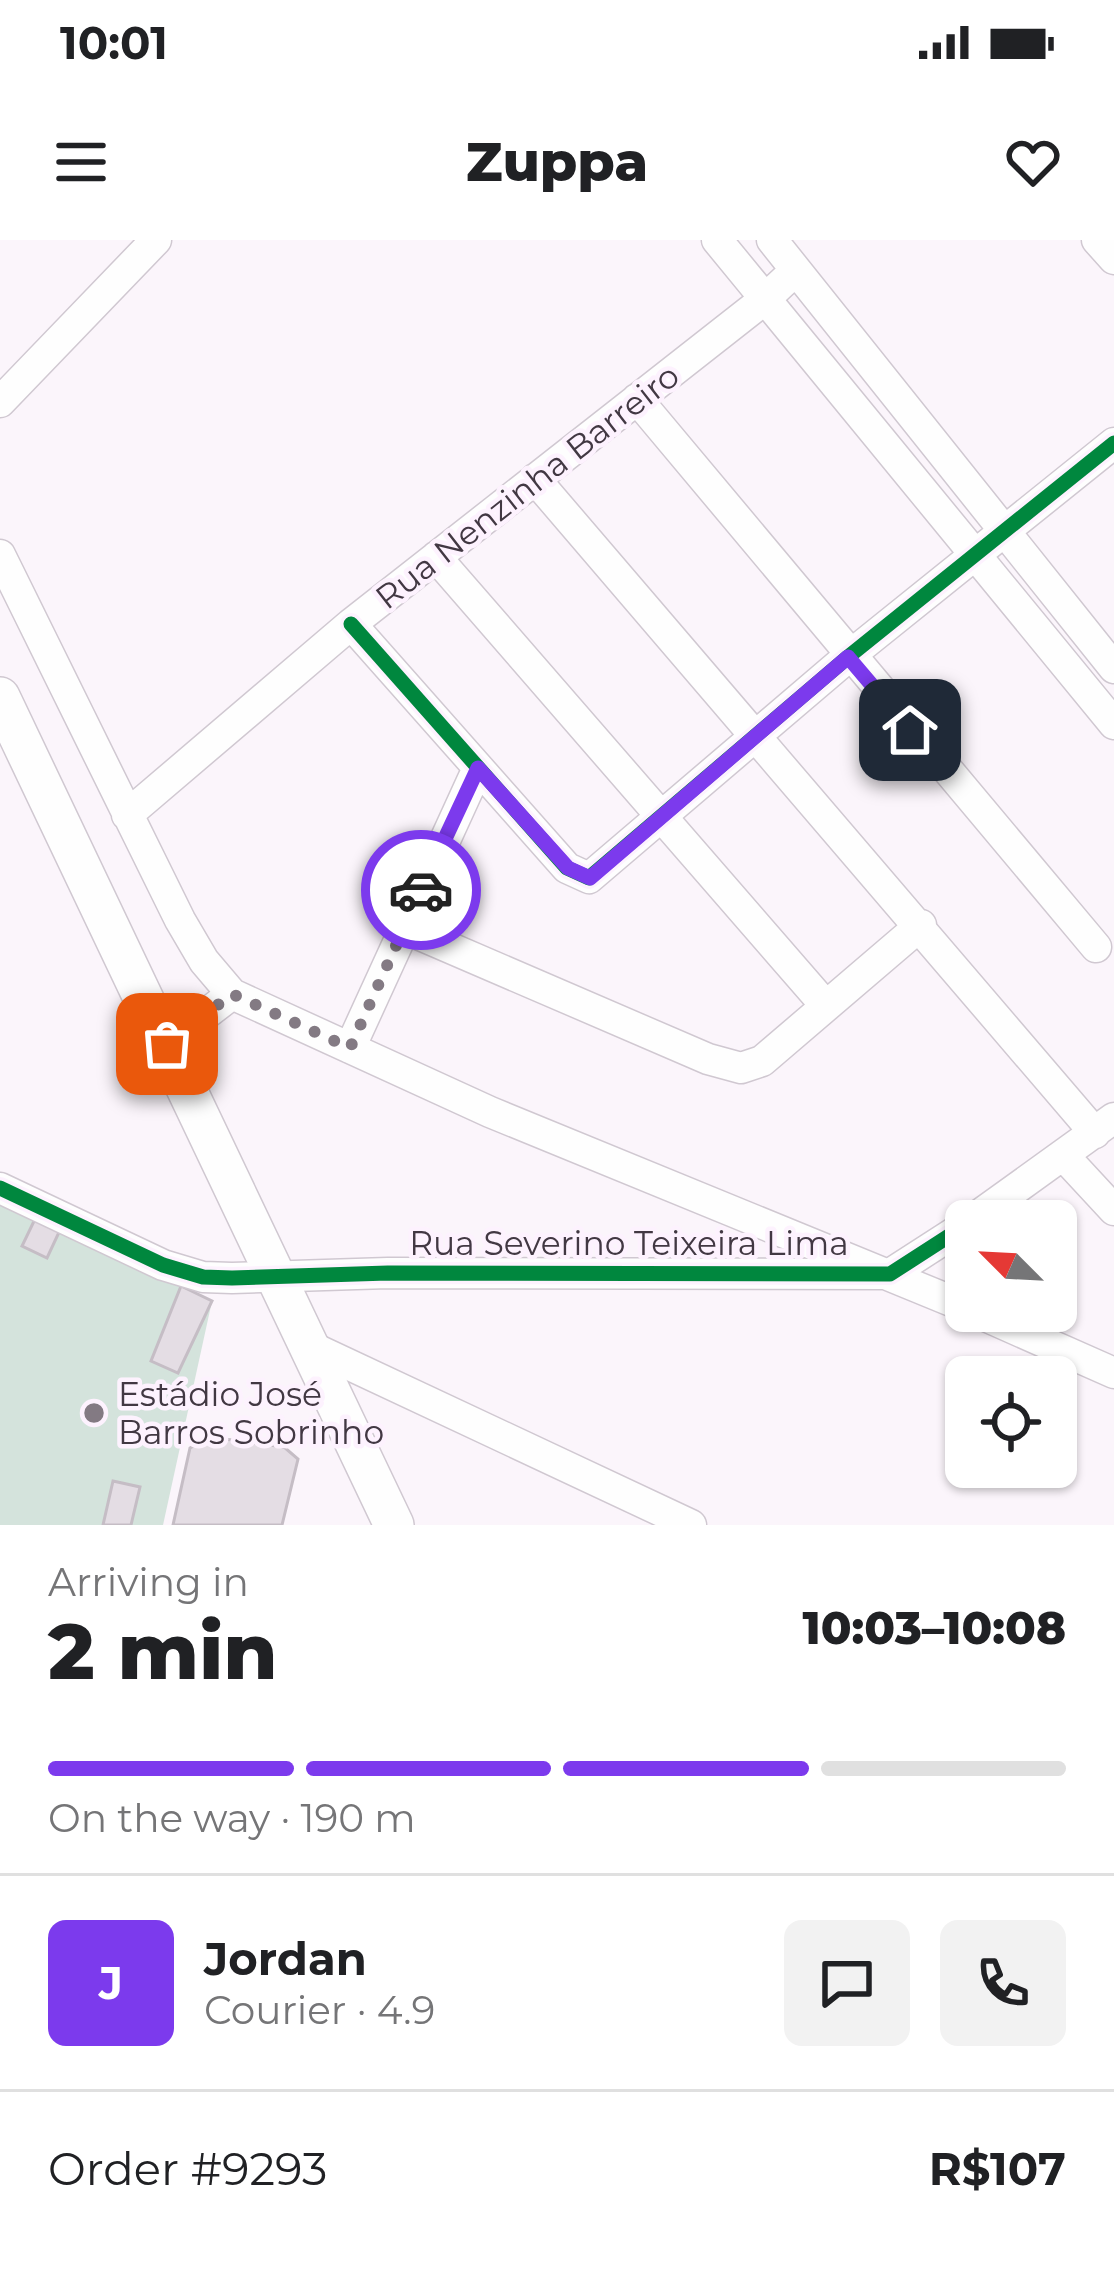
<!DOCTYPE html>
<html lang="en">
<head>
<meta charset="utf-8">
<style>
  body { margin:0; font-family:Montserrat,sans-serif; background:#f2f2f2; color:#202124; height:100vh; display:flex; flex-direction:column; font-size:45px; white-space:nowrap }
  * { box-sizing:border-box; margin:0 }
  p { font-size:39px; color:#757577 }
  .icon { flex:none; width:66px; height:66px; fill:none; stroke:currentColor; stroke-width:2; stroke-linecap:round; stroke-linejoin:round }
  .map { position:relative; height:1285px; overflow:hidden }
  .details { display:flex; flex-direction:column; background:#fff; flex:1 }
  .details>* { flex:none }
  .needle { width:78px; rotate:294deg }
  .controls { position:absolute; left:945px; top:960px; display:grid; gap:24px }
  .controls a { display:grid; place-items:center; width:132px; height:132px; border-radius:18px; background:#fff; box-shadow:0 3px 9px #0004; font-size:60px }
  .pin { position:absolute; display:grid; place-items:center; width:102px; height:102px; color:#fff; margin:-51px; border-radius:24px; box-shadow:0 6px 18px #0006 }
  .courier { position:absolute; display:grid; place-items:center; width:120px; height:120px; margin:-60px; border:9px solid #7c3aed; border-radius:50%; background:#fff; color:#222; box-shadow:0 3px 15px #0007 }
  .head em { font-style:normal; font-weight:800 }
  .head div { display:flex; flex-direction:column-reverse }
  .head { display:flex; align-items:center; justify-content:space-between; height:204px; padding:0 48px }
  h1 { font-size:78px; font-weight:800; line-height:90px }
  .bar { display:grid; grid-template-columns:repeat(4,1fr); gap:18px 12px; align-content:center; height:144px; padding:0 48px }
  .bar i { height:15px; border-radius:9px; background:#e0e0e0 }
  .bar .active { background:#7c3aed }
  .bar p { grid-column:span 4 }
  .line { display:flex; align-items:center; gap:30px; padding:0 48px; border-top:3px solid #e0e0e0 }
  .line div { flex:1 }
  .round { display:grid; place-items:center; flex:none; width:126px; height:126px; border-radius:18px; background:#f2f2f2 }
  .status { display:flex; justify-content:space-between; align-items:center; height:84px; padding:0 60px; background:#fff; direction:ltr }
  .status svg { height:33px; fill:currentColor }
  header { display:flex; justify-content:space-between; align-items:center; height:156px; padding:0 48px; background:#fff; font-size:54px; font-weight:800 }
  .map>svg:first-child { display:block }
  .green { fill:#d4e3dc }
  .building { fill:#e4dde4; stroke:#c5bdc5; stroke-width:3 }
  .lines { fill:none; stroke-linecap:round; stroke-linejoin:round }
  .minor-casing { stroke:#d0c8d1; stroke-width:33 }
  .major-casing { stroke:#d0c8d1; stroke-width:42 }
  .minor { stroke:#fefefe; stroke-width:30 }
  .major { stroke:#fefefe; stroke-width:39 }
  .cycleway-casing { stroke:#fdf2fe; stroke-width:22 }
  .cycleway { stroke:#00873e; stroke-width:15 }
  .done { stroke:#837a83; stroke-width:12; stroke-dasharray:0 21.6 }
  .route { stroke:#7c3aed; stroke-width:15 }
  .poi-dot { fill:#837a83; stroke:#fdf2fe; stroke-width:4.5 }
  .labels { text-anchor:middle; stroke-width:9; stroke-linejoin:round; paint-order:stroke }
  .street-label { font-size:33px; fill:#423843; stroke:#fdf2fe }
  .poi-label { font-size:33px; fill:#423843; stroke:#fdf2fe; text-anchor:start }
</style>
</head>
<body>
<div class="status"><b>10:01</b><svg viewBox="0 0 49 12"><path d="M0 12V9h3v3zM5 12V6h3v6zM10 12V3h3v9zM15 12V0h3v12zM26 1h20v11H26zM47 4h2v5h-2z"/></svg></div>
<header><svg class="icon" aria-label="menu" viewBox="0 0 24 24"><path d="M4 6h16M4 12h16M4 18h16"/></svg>Zuppa<svg class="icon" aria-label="heart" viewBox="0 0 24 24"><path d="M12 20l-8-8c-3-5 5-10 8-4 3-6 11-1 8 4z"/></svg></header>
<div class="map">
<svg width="1114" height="1285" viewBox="0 0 1114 1285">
  <rect width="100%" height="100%" fill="#fbf5fb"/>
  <path class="green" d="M 0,959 L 212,1061 L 163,1285 L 0,1285 Z"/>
  <path class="building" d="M 36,977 L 61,988 L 47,1018 L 22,1006 Z
    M 181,1046 L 212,1061 L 178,1133 L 151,1121 Z
    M 210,1197 L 284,1207 L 298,1219 L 282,1285 L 173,1285 L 190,1208 Z
    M 113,1241 L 140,1247 L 131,1285 L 103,1285 Z"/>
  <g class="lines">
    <defs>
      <path id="minor" d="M 717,0 L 1114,484
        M 772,0 L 1114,428
        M 1097,0 L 1114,19
        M 637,159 L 1096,707
        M 0,162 L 156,0
        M 535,239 L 1095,893
        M 0,315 L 180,680 L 204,721 L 232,754
        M 436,317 L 826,766
        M 351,384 L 567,628 L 589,638 L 848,417 L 1114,203
        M 127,575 L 351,384 L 765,59 L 796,30
        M 404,688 L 708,819 L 741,828 L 762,821 L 921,685
        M 167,804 L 232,754 L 490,872 L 966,1067
        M 350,808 L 478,528
        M 1063,915 L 1114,970
        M 0,948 L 163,1025 L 203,1037 L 232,1038 L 388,1033 L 890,1034 L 966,985
        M 971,981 L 1114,878
        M 974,1071 L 1114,1133
        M 305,1104 L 691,1285"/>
      <path id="major" d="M 0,457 L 394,1285"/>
    </defs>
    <use href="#minor" class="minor-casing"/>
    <use href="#major" class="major-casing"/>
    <use href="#minor" class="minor"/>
    <use href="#major" class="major"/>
    <defs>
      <path id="cycleway" d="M 351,384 L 567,628 L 589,638 L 848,417 L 1114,203
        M 0,948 L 163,1025 L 203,1037 L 232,1038 L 388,1033 L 890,1034 L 966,985"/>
    </defs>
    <use href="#cycleway" class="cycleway-casing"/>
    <use href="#cycleway" class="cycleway"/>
  </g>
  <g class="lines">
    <path class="done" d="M 167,804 L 232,754 L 350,808 L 421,650"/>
    <path class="route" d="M 421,650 L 478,528 L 568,628 L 590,638 L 848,417 L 910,490"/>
  </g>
  <circle class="poi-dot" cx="94" cy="1173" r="12"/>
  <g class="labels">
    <g class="street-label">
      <text transform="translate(527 246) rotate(-38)" y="12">Rua Nenzinha Barreiro</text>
      <text x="629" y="1015">Rua Severino Teixeira Lima</text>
    </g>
    <g class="poi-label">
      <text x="118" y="1166">Estádio José<tspan x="118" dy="38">Barros Sobrinho</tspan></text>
    </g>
  </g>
</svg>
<div class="controls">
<a><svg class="needle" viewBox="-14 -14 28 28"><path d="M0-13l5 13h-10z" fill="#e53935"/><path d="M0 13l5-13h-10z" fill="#757577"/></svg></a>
<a><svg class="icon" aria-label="locate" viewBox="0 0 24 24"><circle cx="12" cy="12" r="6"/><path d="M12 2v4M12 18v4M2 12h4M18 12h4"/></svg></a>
</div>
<div class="pin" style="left:167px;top:804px;background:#ea580c"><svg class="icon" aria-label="bag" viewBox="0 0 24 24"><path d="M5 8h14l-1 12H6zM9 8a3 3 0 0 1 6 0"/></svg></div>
<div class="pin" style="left:910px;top:490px;background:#1f2937"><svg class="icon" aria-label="home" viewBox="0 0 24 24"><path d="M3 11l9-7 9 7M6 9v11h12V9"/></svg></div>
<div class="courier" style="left:421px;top:650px"><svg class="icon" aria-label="car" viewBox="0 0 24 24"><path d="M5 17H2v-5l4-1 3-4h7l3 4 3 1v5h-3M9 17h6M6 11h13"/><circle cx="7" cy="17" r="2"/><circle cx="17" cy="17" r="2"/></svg></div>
</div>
<section class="details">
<div class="head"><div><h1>2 min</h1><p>Arriving in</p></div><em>10:03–10:08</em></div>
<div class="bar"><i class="active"></i><i class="active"></i><i class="active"></i><i></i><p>On the way · 190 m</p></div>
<div class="line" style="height:216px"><b class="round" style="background:#7c3aed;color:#fff">J</b><div><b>Jordan</b><p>Courier · 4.9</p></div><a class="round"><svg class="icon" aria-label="chat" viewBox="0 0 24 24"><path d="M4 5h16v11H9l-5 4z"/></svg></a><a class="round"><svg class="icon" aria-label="phone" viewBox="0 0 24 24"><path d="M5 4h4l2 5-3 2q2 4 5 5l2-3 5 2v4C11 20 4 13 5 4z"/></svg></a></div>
<div class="line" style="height:156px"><div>Order #9293</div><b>R$107</b></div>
</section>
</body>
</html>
